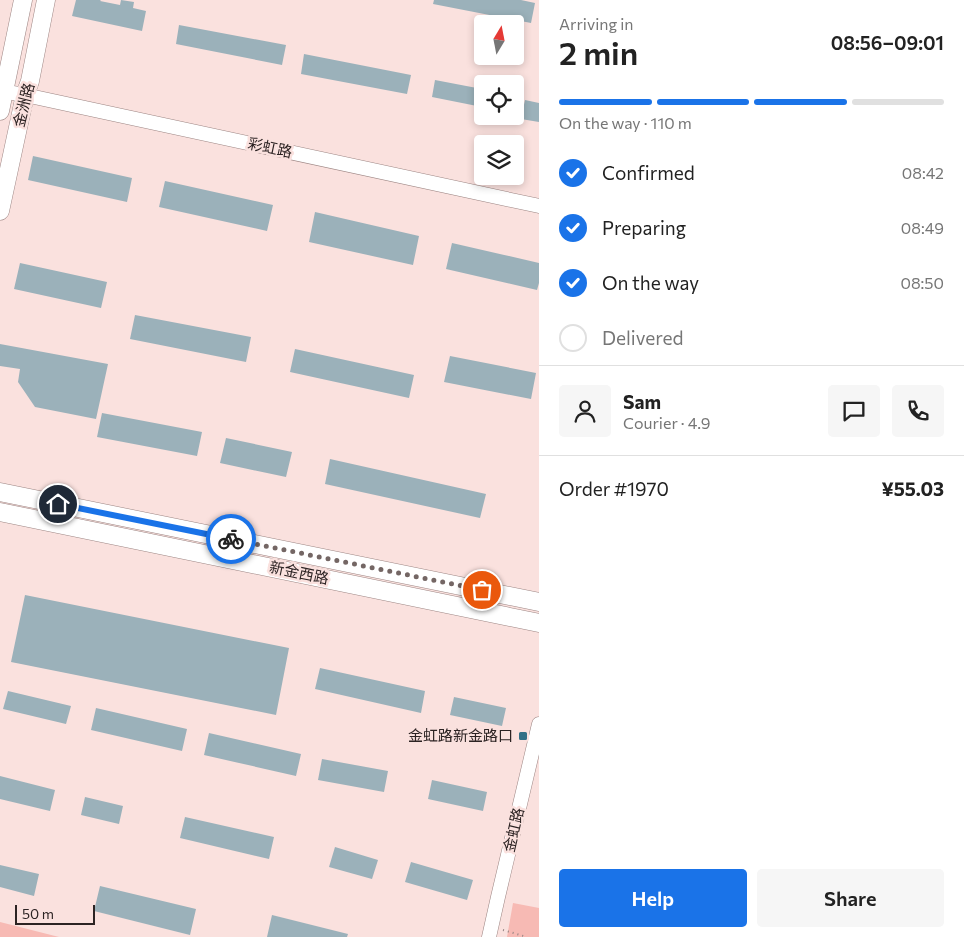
<!DOCTYPE html>
<html lang="en">
<head>
<meta charset="utf-8">
<style>
  body { margin:0; font-family:Commissioner,"Noto Sans SC",sans-serif; background:#f6f6f6; color:#222; height:100vh; display:flex; flex-direction:column; font-size:19px; white-space:nowrap }
  * { box-sizing:border-box; margin:0 }
  p { font-size:16px; color:#767676 }
  .icon { flex:none; width:28px; height:28px; fill:none; stroke:currentColor; stroke-width:2; stroke-linecap:round; stroke-linejoin:round }
  .map { position:relative; flex:1; overflow:hidden }
  .side { display:flex; flex-direction:column; background:#fff; width:425px }
  .side>* { flex:none }
  .needle { width:32px; rotate:10deg }
  .buttons { position:absolute; left:474px; top:15px; display:grid; gap:10px }
  .buttons a { display:grid; place-items:center; width:50px; height:50px; border-radius:5px; background:#fff; box-shadow:0 2px 8px #0003; font-size:25px }
  .scale { position:absolute; left:15px; bottom:12px; width:80px; box-sizing:border-box; padding-left:5px; border:2px solid #2c2323; border-top:0; font-size:14px; line-height:18px; white-space:nowrap; color:#2c2323; -webkit-text-stroke:4px #fae1de; paint-order:stroke }
  .pin { position:absolute; display:grid; place-items:center; width:42px; height:42px; color:#fff; margin:-21px; border:2px solid #fff; border-radius:50%; box-shadow:0 1px 5px #0007 }
  .courier { position:absolute; display:grid; place-items:center; width:50px; height:50px; margin:-25px; border:4px solid #1a73e8; border-radius:50%; background:#fff; color:#222; box-shadow:0 1px 6px #0007 }
  .summary em { font-style:normal; font-weight:600 }
  .summary div { display:flex; flex-direction:column-reverse }
  .summary { display:flex; align-items:center; justify-content:space-between; height:85px; padding:0 20px }
  h1 { font-size:32px; font-weight:600; line-height:38px }
  .bar { display:grid; grid-template-columns:repeat(4,1fr); gap:8px 5px; align-content:center; height:60px; padding:0 20px }
  .bar i { height:6px; border-radius:4px; background:#e0e0e0 }
  .bar .on { background:#1a73e8 }
  .bar p { grid-column:span 4 }
  .line { display:flex; align-items:center; gap:12px; padding:0 20px; border-top:1px solid #e0e0e0 }
  .line div { flex:1 }
  .round { display:grid; place-items:center; flex:none; width:52px; height:52px; border-radius:5px; background:#f6f6f6 }
  ol { padding:0 20px; list-style:none }
  li { display:flex; align-items:center; gap:15px; height:55px }
  li p { margin-inline-start:auto }
  li .icon { padding:5px; border-radius:50%; background:#1a73e8; color:#fff; stroke-width:4 }
  li:last-child { color:#767676 }
  li i { width:28px; height:28px; border:2px solid #e0e0e0; border-radius:50% }
  .action { display:flex; gap:10px; margin-top:auto; padding:10px 20px }
  .action a { flex:1; height:58px; border-radius:5px; background:#1a73e8; color:#fff; font-size:20px; font-weight:600; line-height:58px; text-align:center }
  .action a+a { background:#f6f6f6; color:#222 }
  main { display:flex; flex:1; min-height:0 }
  .map>svg:first-child { display:block }
  .green { fill:#f7bab4 }
  .building { fill:#9bb1ba }
  .lines { fill:none; stroke-linecap:round; stroke-linejoin:round }
  .minor-casing { stroke:#9c8583; stroke-width:15 }
  .major-casing { stroke:#9c8583; stroke-width:19 }
  .path { stroke:#948382; stroke-width:2; stroke-dasharray:1 4; stroke-linecap:butt }
  .minor { stroke:#fff; stroke-width:14 }
  .major { stroke:#fff; stroke-width:18 }
  .done { stroke:#746664; stroke-width:5; stroke-dasharray:0 9 }
  .route { stroke:#1a73e8; stroke-width:6 }
  .poi-dot { fill:#327086; stroke:#fae1de; stroke-width:2 }
  .labels { text-anchor:middle; stroke-width:5; stroke-linejoin:round; paint-order:stroke }
  .street-label { font-size:15px; fill:#2c2323; stroke:#fae1de }
  .poi-label { font-size:15px; fill:#2c2323; stroke:#fae1de; text-anchor:end }
</style>
</head>
<body>
<main>
<div class="map">
<svg width="539" height="937" viewBox="0 0 539 937">
  <rect width="100%" height="100%" fill="#fae1de"/>
  <path class="green" d="M 513,903 L 539,908 L 539,937 L 507,937 Z
    M 0,922 L 59,937 L 0,937 Z"/>
  <path class="building" d="M 76,0 L 101,0 L 100,1 L 120,5 L 121,0 L 134,2 L 133,8 L 146,11 L 142,31 L 72,16 Z
    M 434,0 L 521,0 L 535,3 L 531,23 L 433,4 Z
    M 179,25 L 286,45 L 282,65 L 176,44 Z
    M 304,54 L 411,75 L 407,94 L 301,74 Z
    M 435,80 L 482,89 L 482,107 L 432,97 Z
    M 525,100 L 539,103 L 539,122 L 521,119 Z
    M 33,156 L 132,178 L 127,202 L 28,180 Z
    M 165,181 L 273,205 L 267,231 L 159,207 Z
    M 315,212 L 419,236 L 413,265 L 309,242 Z
    M 452,243 L 539,263 L 539,283 L 537,290 L 446,269 Z
    M 20,263 L 107,282 L 101,308 L 14,289 Z
    M 135,315 L 251,337 L 246,362 L 130,339 Z
    M 0,344 L 108,364 L 96,419 L 35,407 L 18,382 L 20,369 L 0,366 Z
    M 295,349 L 414,375 L 409,398 L 290,372 Z
    M 450,356 L 536,373 L 531,399 L 444,382 Z
    M 102,413 L 202,432 L 197,456 L 97,437 Z
    M 226,438 L 292,452 L 286,477 L 220,463 Z
    M 330,459 L 486,494 L 480,518 L 325,484 Z
    M 25,595 L 289,648 L 276,715 L 11,662 Z
    M 320,668 L 425,691 L 421,713 L 315,689 Z
    M 8,691 L 71,706 L 66,724 L 3,709 Z
    M 454,697 L 506,708 L 502,726 L 450,715 Z
    M 96,708 L 187,729 L 182,751 L 91,730 Z
    M 209,733 L 301,754 L 296,776 L 204,755 Z
    M 322,759 L 388,771 L 384,792 L 318,780 Z
    M 0,776 L 55,790 L 50,811 L 0,799 Z
    M 432,780 L 487,792 L 483,811 L 428,799 Z
    M 85,797 L 123,806 L 119,824 L 81,815 Z
    M 185,817 L 274,837 L 269,859 L 180,838 Z
    M 335,847 L 378,860 L 372,879 L 329,867 Z
    M 411,862 L 473,880 L 467,900 L 405,882 Z
    M 0,865 L 39,874 L 34,896 L 0,887 Z
    M 100,886 L 196,909 L 190,935 L 94,911 Z
    M 272,915 L 348,934 L 347,937 L 267,937 Z"/>
  <g class="lines">
    <defs>
      <path id="minor" d="M 0,91 L 25,95 L 539,206
        M 489,937 L 498,897 L 539,724"/>
      <path id="major" d="M 0,111 L 23,0
        M 0,211 L 25,95 L 30,81 L 46,0
        M 0,492 L 539,602
        M 0,512 L 539,623"/>
    </defs>
    <use href="#minor" class="minor-casing"/>
    <use href="#major" class="major-casing"/>
    <path class="path" d="M 503,930 L 527,937"/>
    <use href="#minor" class="minor"/>
    <use href="#major" class="major"/>
  </g>
  <g class="lines">
    <path class="done" d="M 231,539 L 482,590"/>
    <path class="route" d="M 58,504 L 231,539"/>
  </g>
  <rect class="poi-dot" x="518" y="731" width="10" height="10" rx="2.5"/>
  <g class="labels">
    <g class="street-label">
      <text transform="translate(24 105) rotate(-76)" y="5">金洲路</text>
      <text transform="translate(270 148) rotate(12)" y="5">彩虹路</text>
      <text transform="translate(299 573) rotate(12)" y="5">新金西路</text>
      <text transform="translate(514 830) rotate(-77)" y="5">金虹路</text>
    </g>
    <g class="poi-label">
      <text x="513" y="741">金虹路新金路口</text>
    </g>
  </g>
</svg>
<div class="buttons">
<a><svg class="needle" viewBox="-14 -14 28 28"><path d="M0-13l5 13h-10z" fill="#e53935"/><path d="M0 13l5-13h-10z" fill="#767676"/></svg></a>
<a><svg class="icon" aria-label="locate" viewBox="0 0 24 24"><circle cx="12" cy="12" r="6"/><path d="M12 2v4M12 18v4M2 12h4M18 12h4"/></svg></a>
<a><svg class="icon" aria-label="layers" viewBox="0 0 24 24"><path d="M12 4l9 5-9 5-9-5zM3 14l9 5 9-5"/></svg></a>
</div>
<div class="scale">50 m</div>
<div class="pin" style="left:482px;top:590px;background:#ea580c"><svg class="icon" aria-label="bag" viewBox="0 0 24 24"><path d="M5 8h14l-1 12H6zM9 8a3 3 0 0 1 6 0"/></svg></div>
<div class="pin" style="left:58px;top:504px;background:#1f2937"><svg class="icon" aria-label="home" viewBox="0 0 24 24"><path d="M3 11l9-7 9 7M6 9v11h12V9"/></svg></div>
<div class="courier" style="left:231px;top:539px"><svg class="icon" aria-label="bike" viewBox="0 0 24 24"><circle cx="6" cy="16" r="4"/><circle cx="18" cy="16" r="4"/><path d="M6 16l4-8h5l3 8M10 8l3 8H6M13 5h3"/></svg></div>
</div>
<section class="side">
<div class="summary"><div><h1>2 min</h1><p>Arriving in</p></div><em>08:56–09:01</em></div>
<div class="bar"><i class="on"></i><i class="on"></i><i class="on"></i><i></i><p>On the way · 110 m</p></div>
<ol>
<li><svg class="icon" aria-label="check" viewBox="0 0 24 24"><path d="M5 12l5 5 9-10"/></svg>Confirmed<p>08:42</p></li>
<li><svg class="icon" aria-label="check" viewBox="0 0 24 24"><path d="M5 12l5 5 9-10"/></svg>Preparing<p>08:49</p></li>
<li><svg class="icon" aria-label="check" viewBox="0 0 24 24"><path d="M5 12l5 5 9-10"/></svg>On the way<p>08:50</p></li>
<li><i></i>Delivered</li>
</ol>
<div class="line" style="height:90px"><a class="round"><svg class="icon" aria-label="person" viewBox="0 0 24 24"><circle cx="12" cy="8" r="4"/><path d="M4 21q1-7 8-7t8 7"/></svg></a><div><b>Sam</b><p>Courier · 4.9</p></div><a class="round"><svg class="icon" aria-label="chat" viewBox="0 0 24 24"><path d="M4 5h16v11H9l-5 4z"/></svg></a><a class="round"><svg class="icon" aria-label="phone" viewBox="0 0 24 24"><path d="M5 4h4l2 5-3 2q2 4 5 5l2-3 5 2v4C11 20 4 13 5 4z"/></svg></a></div>
<div class="line" style="height:65px"><div>Order #1970</div><b>¥55.03</b></div>
<div class="action"><a>Help</a><a>Share</a></div>
</section>
</main>
</body>
</html>
